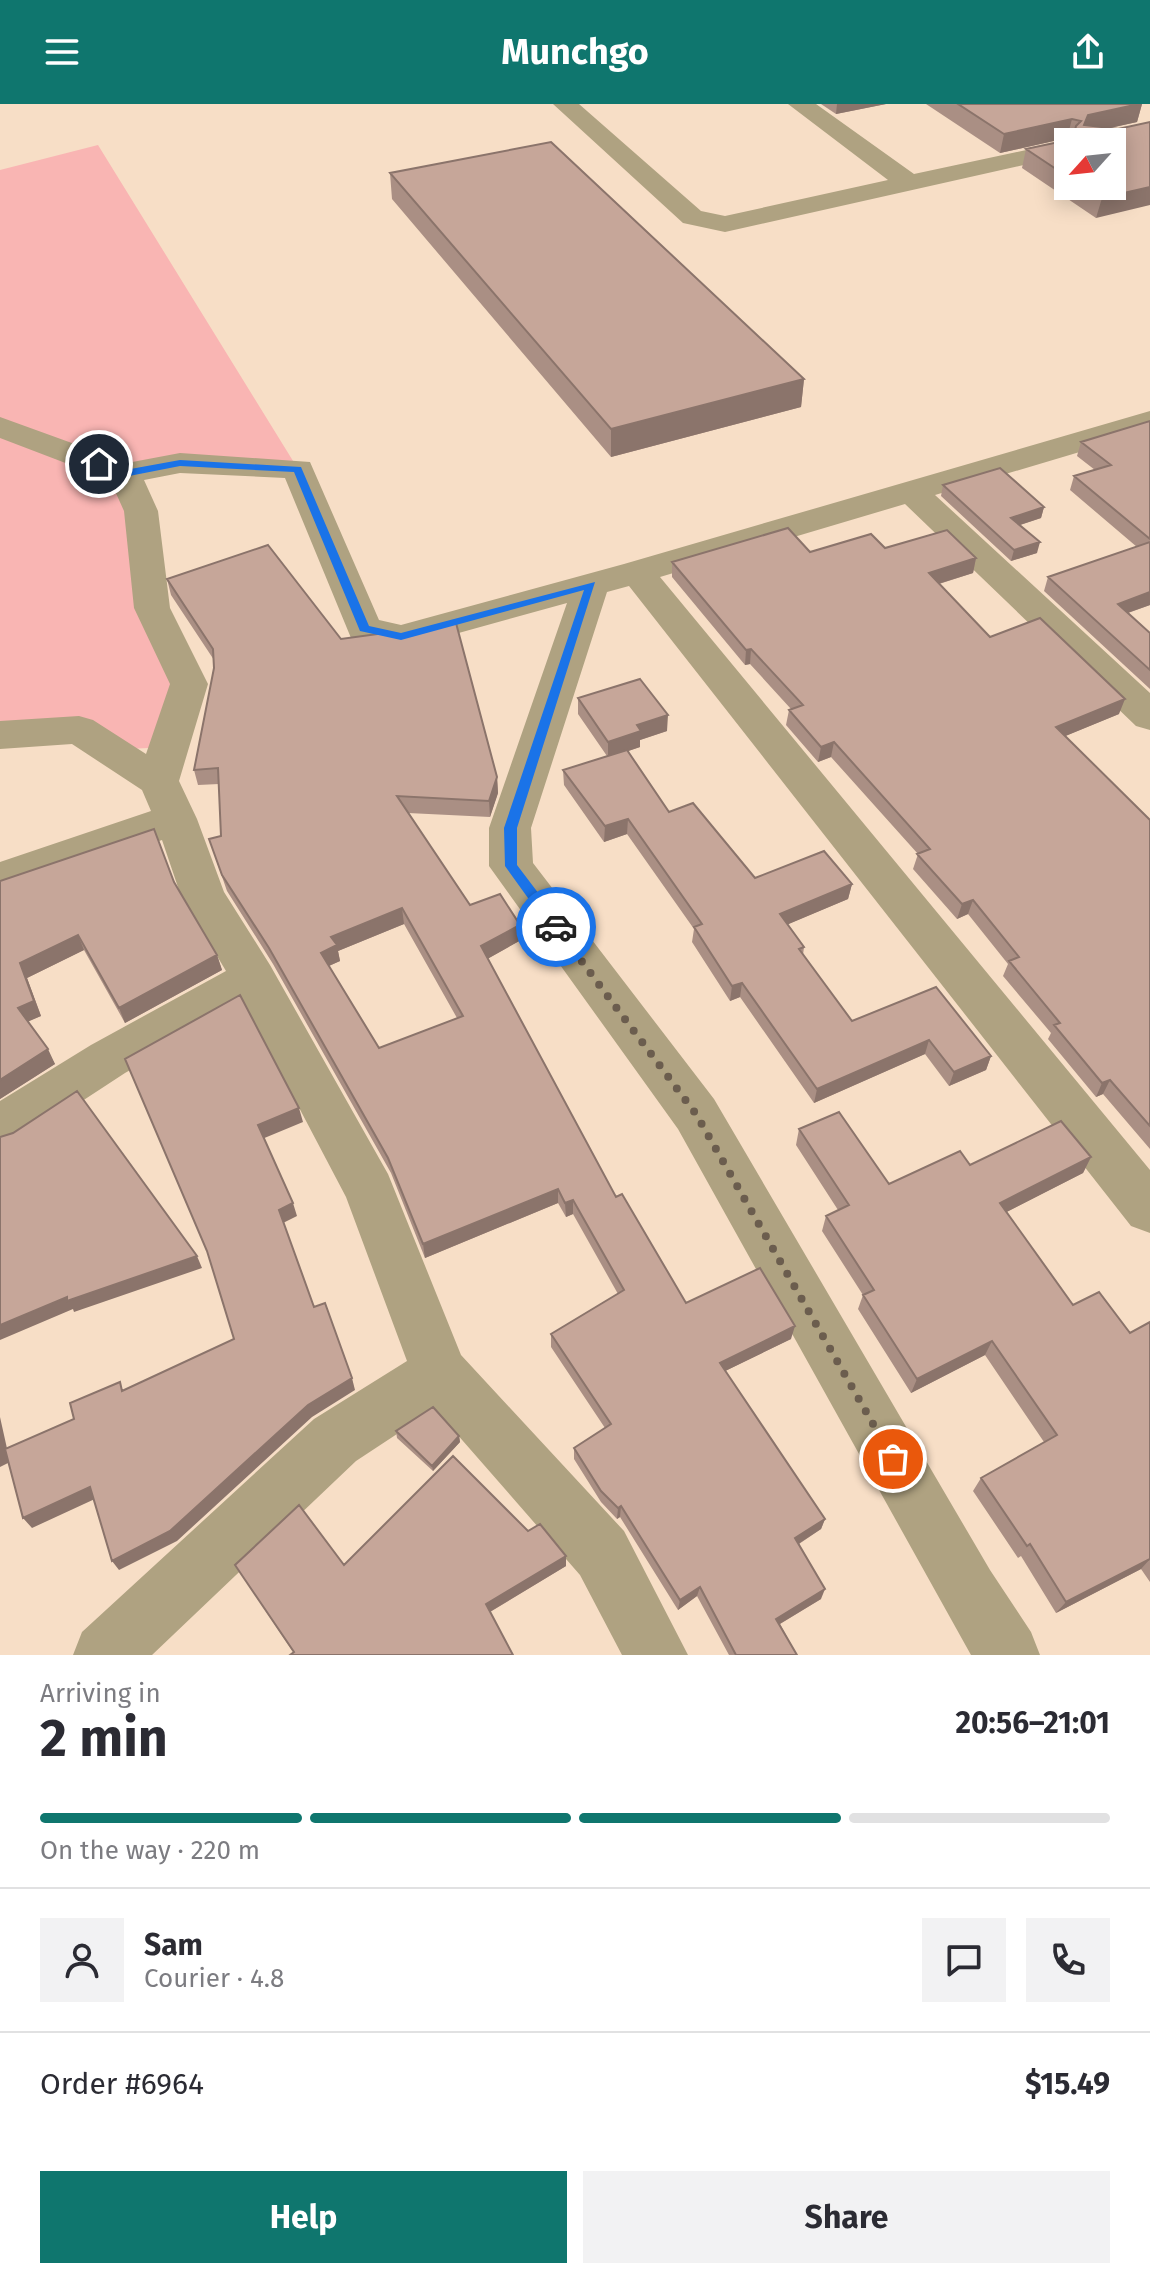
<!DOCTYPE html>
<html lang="en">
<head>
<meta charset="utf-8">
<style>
  body { margin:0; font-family:"Fira Sans",sans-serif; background:#f2f2f3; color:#2b2b33; height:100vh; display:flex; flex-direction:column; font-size:30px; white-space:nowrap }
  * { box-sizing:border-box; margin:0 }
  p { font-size:26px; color:#7c7c81 }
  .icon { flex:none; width:44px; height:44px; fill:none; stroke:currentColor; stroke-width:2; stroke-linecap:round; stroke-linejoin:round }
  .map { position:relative; height:1551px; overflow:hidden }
  .sheet { display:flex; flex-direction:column; background:#fff; flex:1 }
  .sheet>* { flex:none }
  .needle { width:52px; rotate:243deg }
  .controls { position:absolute; left:1054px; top:24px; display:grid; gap:16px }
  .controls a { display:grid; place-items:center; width:72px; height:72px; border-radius:0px; background:#fff; box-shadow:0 4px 20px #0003; font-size:40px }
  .pin { position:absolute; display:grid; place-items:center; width:68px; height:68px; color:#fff; margin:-34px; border:4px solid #fff; border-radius:50%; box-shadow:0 2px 8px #0007 }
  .courier { position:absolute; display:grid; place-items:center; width:80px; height:80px; margin:-40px; border:6px solid #1a73e8; border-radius:50%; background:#fff; color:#222; box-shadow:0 2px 10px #0007 }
  .summary em { font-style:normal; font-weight:700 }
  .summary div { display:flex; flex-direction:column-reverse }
  .summary { display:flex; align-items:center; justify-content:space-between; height:136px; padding:0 40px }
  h1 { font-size:52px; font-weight:700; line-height:60px }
  .bar { display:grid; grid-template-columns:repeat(4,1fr); gap:12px 8px; align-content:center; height:96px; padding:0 40px }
  .bar i { height:10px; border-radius:6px; background:#e1e1e2 }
  .bar .current { background:#0f766e }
  .bar p { grid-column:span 4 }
  .line { display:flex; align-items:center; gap:20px; padding:0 40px; border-top:2px solid #e1e1e2 }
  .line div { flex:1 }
  .round { display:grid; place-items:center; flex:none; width:84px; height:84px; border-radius:0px; background:#f2f2f3 }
  .cta { display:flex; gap:16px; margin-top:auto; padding:16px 40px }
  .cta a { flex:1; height:92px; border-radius:0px; background:#0f766e; color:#fff; font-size:32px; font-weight:700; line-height:92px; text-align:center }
  .cta a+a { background:#f2f2f3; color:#2b2b33 }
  header { display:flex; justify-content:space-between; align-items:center; height:104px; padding:0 40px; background:#0f766e; color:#fff; font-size:36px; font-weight:700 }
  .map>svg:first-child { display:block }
  .green { fill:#f9b5b3 }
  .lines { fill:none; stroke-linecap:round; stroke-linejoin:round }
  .minor { fill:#afa281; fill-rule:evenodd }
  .wall { fill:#aa8f84; fill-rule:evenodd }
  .shaded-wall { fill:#8b746b }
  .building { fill:#c6a699; stroke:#8b746b; stroke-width:2; fill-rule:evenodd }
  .route { fill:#1a73e8 }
  .done { stroke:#6b5d4e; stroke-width:8; stroke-dasharray:0 14.4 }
</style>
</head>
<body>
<header><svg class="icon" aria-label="menu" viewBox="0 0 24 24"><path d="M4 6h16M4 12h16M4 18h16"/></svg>Munchgo<svg class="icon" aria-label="share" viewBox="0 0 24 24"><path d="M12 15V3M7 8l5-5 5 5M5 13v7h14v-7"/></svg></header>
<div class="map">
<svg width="1150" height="1551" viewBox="0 0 1150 1551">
  <rect width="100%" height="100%" fill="#f7dec6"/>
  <path class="green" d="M 98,41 L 298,365 L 124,370 L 189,580 L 170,643 L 127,645 L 0,632 L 0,66 Z"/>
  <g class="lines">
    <path class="minor" d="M 553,0 L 579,0 L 701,107 L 725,112 L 888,76 L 788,0 L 816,0 L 914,70 L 1068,37 L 1074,38 L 1068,38 L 1068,51 L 725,128 L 683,119 Z
      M 1150,307 L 1150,327 L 935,391 L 1150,589 L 1150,626 L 1136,622 L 905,400 L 660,473 L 1150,1066 L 1150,1129 L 1131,1122 L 629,482 L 607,488 L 531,724 L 533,759 L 714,995 L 990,1466 L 1031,1528 L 1040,1551 L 971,1551 L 678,1025 L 489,762 L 489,724 L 567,499 L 401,545 L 351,534 L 285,374 L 180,369 L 144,376 L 158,407 L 170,504 L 208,580 L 179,677 L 197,715 L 224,788 L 270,861 L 388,1070 L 461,1251 L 624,1427 L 688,1551 L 622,1551 L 580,1471 L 435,1305 L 356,1357 L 152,1551 L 73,1551 L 82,1528 L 314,1315 L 407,1257 L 346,1093 L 245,901 L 125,969 L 18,1039 L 0,1046 L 0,997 L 91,941 L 226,867 L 181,792 L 162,736 L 0,792 L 0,758 L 151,707 L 142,686 L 72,640 L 0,645 L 0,617 L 79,612 L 93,616 L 146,650 L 170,580 L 134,504 L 124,407 L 110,376 L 0,334 L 0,313 L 127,359 L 180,349 L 310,358 L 379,516 L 401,521 L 624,460 Z"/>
  </g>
  <path class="wall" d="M 821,0 L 886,0 L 836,10 Z
    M 926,0 L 1142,0 L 1137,18 L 1109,24 L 1118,25 L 1150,18 L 1096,114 L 1022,64 L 1026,45 L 1072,35 L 1067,34 L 1000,49 ZM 1068,38 L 1112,82 L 1068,82 Z
    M 390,69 L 804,275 L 801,303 L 611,353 L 392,95 Z
    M 1150,317 L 1150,501 L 1128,509 L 1150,529 L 1150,585 L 1044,487 L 1048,473 L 1137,443 L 1070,386 L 1074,372 L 1095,366 L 1077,352 L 1081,338 Z
    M 943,381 L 1044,403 L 1041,414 L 1020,421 L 1037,449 L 1011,457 L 941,392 Z
    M 885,444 L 976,454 L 973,469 L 939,480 L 990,533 L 1119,610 L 1065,632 L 1150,716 L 1150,1045 L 1103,990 L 1096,993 L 1048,935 L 1051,929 L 1003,872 L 1008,860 L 968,810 L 957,815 L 913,765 L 918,750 L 831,653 L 818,658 L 786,621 L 789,606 L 791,605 L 750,560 L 745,561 L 672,473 L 672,458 Z
    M 167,475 L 341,535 L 497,673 L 498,689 L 490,713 L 408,709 L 470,801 L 521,836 L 487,855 L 616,1093 L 686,1199 L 791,1235 L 725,1267 L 825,1415 L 821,1425 L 799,1440 L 821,1495 L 780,1520 L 797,1551 L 729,1551 L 697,1492 L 678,1506 L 620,1413 L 617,1415 L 601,1398 L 574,1355 L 574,1344 L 605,1324 L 551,1243 L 551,1230 L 618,1190 L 573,1110 L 566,1113 L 558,1099 L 425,1154 L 391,1069 L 273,860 L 227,787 L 209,735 L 221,732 L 219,680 L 198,681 L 194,666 L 214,564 L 214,556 L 171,491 ZM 404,820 L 457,914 L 379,944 L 329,862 L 340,857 L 338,847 Z
    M 578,594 L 667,627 L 640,636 L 640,643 L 628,647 L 669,708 L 755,774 L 852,780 L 848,795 L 788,820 L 804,843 L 803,851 L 852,917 L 991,952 L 986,966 L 949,982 L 925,950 L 814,999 L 740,893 L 730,897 L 692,838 L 694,825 L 627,730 L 604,738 L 564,681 L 563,666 L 607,652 L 578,610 Z
    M 0,777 L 174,778 L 217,851 L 222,866 L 125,919 L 84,846 L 27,874 L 41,912 L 28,917 L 55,960 L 0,995 Z
    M 799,1025 L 889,1080 L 970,1061 L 1091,1053 L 1083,1069 L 1006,1108 L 1073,1201 L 1130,1229 L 1150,1218 L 1150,1478 L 1141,1465 L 1056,1509 L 1021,1452 L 1018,1454 L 973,1387 L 981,1374 L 1044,1338 L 985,1251 L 911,1289 L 858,1205 L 863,1191 L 822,1127 L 826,1112 L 838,1106 L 796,1041 Z
    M 396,1327 L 459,1332 L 460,1338 L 433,1367 L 397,1334 Z
    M 528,1427 L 566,1462 L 490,1508 L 293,1548 L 235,1461 L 344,1461 Z"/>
  <path class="shaded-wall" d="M 837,0 L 886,0 L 836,10 Z
    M 1139,0 L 1142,0 L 1137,18 L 1083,30 L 1084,21 L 1088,11 Z
    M 1072,15 L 1067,34 L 1000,49 L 1004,30 Z
    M 1150,83 L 1150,101 L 1096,114 L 1102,94 Z
    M 804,275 L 801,303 L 611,353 L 611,325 Z
    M 1044,403 L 1041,414 L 1008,425 L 1011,414 Z
    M 1040,438 L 1037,449 L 1011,457 L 1014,446 Z
    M 976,454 L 973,469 L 925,484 L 929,469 Z
    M 1150,488 L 1150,501 L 1113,514 L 1118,500 Z
    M 751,545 L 750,560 L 745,561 L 746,546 Z
    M 1125,595 L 1119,610 L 1051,638 L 1056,623 Z
    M 668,611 L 667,627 L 640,636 L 640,643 L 608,654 L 608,638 L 637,621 Z
    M 834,638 L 831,653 L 818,658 L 821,643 Z
    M 497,673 L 498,689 L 490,713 L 489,697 Z
    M 628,715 L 627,730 L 604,738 L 605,722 Z
    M 852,780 L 848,795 L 777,825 L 780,810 Z
    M 973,796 L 968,810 L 957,815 L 962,800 Z
    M 402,804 L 404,820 L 338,847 L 340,857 L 324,864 L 321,849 L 331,833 Z
    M 520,821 L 521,836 L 482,858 L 481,842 Z
    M 78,831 L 84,846 L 27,874 L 41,912 L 25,919 L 18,904 L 20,859 Z
    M 217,851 L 222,866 L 125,919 L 119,904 Z
    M 742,879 L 740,893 L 730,897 L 732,882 Z
    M 929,936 L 925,950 L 814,999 L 817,985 Z
    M 48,945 L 55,960 L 0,995 L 0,976 Z
    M 991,952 L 986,966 L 949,982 L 954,968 Z
    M 1110,976 L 1103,990 L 1096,993 L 1102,979 Z
    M 299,1004 L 303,1018 L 262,1035 L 258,1021 Z
    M 1091,1053 L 1083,1069 L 993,1115 L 1000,1099 Z
    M 558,1085 L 558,1099 L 425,1154 L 423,1140 Z
    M 573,1096 L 573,1110 L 566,1113 L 565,1099 Z
    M 293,1099 L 297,1112 L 283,1119 L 279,1106 Z
    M 197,1152 L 202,1164 L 74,1208 L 73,1205 L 0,1236 L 0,1221 L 67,1193 Z
    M 795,1222 L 791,1235 L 717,1271 L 720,1259 Z
    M 992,1237 L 985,1251 L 911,1289 L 917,1275 Z
    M 352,1274 L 355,1286 L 312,1313 L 177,1437 L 119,1466 L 112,1457 L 308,1301 Z
    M 0,1313 L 10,1358 L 0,1363 Z
    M 459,1332 L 460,1338 L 433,1367 L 432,1362 Z
    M 90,1383 L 97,1394 L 32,1424 L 23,1414 Z
    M 621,1402 L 620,1413 L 617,1415 L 618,1404 Z
    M 825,1415 L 821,1425 L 792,1444 L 795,1434 Z
    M 566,1452 L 566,1462 L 488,1509 L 486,1500 Z
    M 1150,1455 L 1141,1465 L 1056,1509 L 1066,1498 Z
    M 700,1483 L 697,1492 L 678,1506 L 680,1496 Z
    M 825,1485 L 821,1495 L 773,1524 L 776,1515 Z"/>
  <path class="building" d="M 958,0 L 1139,0 L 1088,11 L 1084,21 L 1118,25 L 1150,18 L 1150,83 L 1102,94 L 1083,82 L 1112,82 L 1112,38 L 1068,38 L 1068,73 L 1026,45 L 1073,35 L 1076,22 L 1081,17 L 1072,15 L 1004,30 Z
    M 551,38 L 804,275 L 611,325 L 390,69 Z
    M 1150,317 L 1150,435 L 1074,372 L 1111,361 L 1081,338 Z
    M 1000,364 L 1044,403 L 1011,414 L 1040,438 L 1014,446 L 943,381 Z
    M 788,424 L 810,448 L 871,430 L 885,444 L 947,426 L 976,454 L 929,469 L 990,533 L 1040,514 L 1125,595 L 1056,623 L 1150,716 L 1150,1022 L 1110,976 L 1102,979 L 1054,921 L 1060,919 L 1009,857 L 1019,853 L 973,796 L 962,800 L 917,750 L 930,745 L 834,638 L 821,643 L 789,606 L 803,601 L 751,545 L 746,546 L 672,458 Z
    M 1150,438 L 1150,488 L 1118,500 L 1150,529 L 1150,566 L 1048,473 Z
    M 268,441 L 341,535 L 385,529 L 400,532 L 456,519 L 497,673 L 489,697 L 397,692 L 470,801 L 500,790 L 520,821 L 481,842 L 616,1093 L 622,1090 L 686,1199 L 760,1164 L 795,1222 L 720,1259 L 825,1415 L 795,1434 L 825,1485 L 776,1515 L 797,1551 L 736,1551 L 700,1483 L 680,1496 L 621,1402 L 618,1404 L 601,1387 L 574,1344 L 611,1320 L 551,1230 L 624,1186 L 573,1096 L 565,1099 L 558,1085 L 423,1140 L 388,1054 L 269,844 L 222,771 L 209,735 L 221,732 L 218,664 L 194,666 L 214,564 L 213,545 L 167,475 ZM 402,804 L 463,912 L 379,944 L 321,849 L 337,841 L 331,833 Z
    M 640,575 L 668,611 L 637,621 L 641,627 L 608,638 L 578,594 Z
    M 627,646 L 669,708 L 693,699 L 755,774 L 824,747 L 852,780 L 780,810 L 804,843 L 799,845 L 852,917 L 936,883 L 991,952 L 954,968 L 929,936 L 817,985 L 742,879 L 732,882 L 694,823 L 702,820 L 628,715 L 605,722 L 563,666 Z
    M 154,725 L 174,778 L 217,851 L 119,904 L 78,831 L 20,859 L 34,897 L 18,904 L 48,945 L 0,976 L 0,777 Z
    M 240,891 L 299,1004 L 258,1021 L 293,1099 L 279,1106 L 314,1203 L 325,1199 L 352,1274 L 308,1301 L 170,1427 L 112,1457 L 90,1383 L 23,1414 L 5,1345 L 74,1315 L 70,1299 L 120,1278 L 122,1287 L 234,1235 L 207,1147 L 125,955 Z
    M 77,987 L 197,1152 L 67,1197 L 67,1193 L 0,1221 L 0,1033 L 13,1029 Z
    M 839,1008 L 889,1080 L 960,1047 L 970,1061 L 1061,1017 L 1091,1053 L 1000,1099 L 1073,1201 L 1099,1188 L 1130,1229 L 1150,1218 L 1150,1455 L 1066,1498 L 1030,1440 L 1027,1442 L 981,1374 L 1057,1331 L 992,1237 L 917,1275 L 863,1191 L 874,1186 L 826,1112 L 849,1101 L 799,1025 Z
    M 433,1303 L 459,1332 L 432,1362 L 396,1327 Z
    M 453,1352 L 528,1427 L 540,1420 L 566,1452 L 486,1500 L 513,1551 L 290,1551 L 294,1548 L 235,1461 L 299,1401 L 344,1461 Z"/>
  <path class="route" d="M 180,356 L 301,363 L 369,522 L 401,529 L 595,478 L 517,724 L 517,761 L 561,819 L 561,826 L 551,826 L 505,762 L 504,724 L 584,486 L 401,536 L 360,527 L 294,368 L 180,362 L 124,373 L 94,360 L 99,357 L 125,366 Z"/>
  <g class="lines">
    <path class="done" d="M 556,823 L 696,1010 L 893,1355"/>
  </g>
</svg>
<div class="controls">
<a><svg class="needle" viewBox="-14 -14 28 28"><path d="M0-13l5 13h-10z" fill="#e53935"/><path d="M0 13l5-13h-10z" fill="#7c7c81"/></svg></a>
</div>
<div class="pin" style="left:893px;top:1355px;background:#ea580c"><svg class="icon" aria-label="bag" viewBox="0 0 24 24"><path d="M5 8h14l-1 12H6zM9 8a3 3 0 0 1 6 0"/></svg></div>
<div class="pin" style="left:99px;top:360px;background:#1f2937"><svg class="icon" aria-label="home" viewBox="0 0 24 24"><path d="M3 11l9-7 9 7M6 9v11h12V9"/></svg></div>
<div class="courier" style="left:556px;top:823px"><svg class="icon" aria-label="car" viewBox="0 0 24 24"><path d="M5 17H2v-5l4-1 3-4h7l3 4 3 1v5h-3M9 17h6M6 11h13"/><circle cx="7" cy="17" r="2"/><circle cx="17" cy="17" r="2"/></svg></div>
</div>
<section class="sheet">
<div class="summary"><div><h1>2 min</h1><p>Arriving in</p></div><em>20:56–21:01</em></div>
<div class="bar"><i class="current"></i><i class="current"></i><i class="current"></i><i></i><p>On the way · 220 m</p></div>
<div class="line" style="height:144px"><a class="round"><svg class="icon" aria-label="person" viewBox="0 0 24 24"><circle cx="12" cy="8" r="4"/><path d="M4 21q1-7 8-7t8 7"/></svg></a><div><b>Sam</b><p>Courier · 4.8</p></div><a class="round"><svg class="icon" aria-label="chat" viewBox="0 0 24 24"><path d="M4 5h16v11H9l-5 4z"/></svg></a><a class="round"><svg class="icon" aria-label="phone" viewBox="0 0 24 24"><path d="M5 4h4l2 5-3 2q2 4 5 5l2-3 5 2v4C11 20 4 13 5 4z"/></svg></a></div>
<div class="line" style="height:104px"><div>Order #6964</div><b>$15.49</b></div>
<div class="cta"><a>Help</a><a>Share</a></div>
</section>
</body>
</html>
